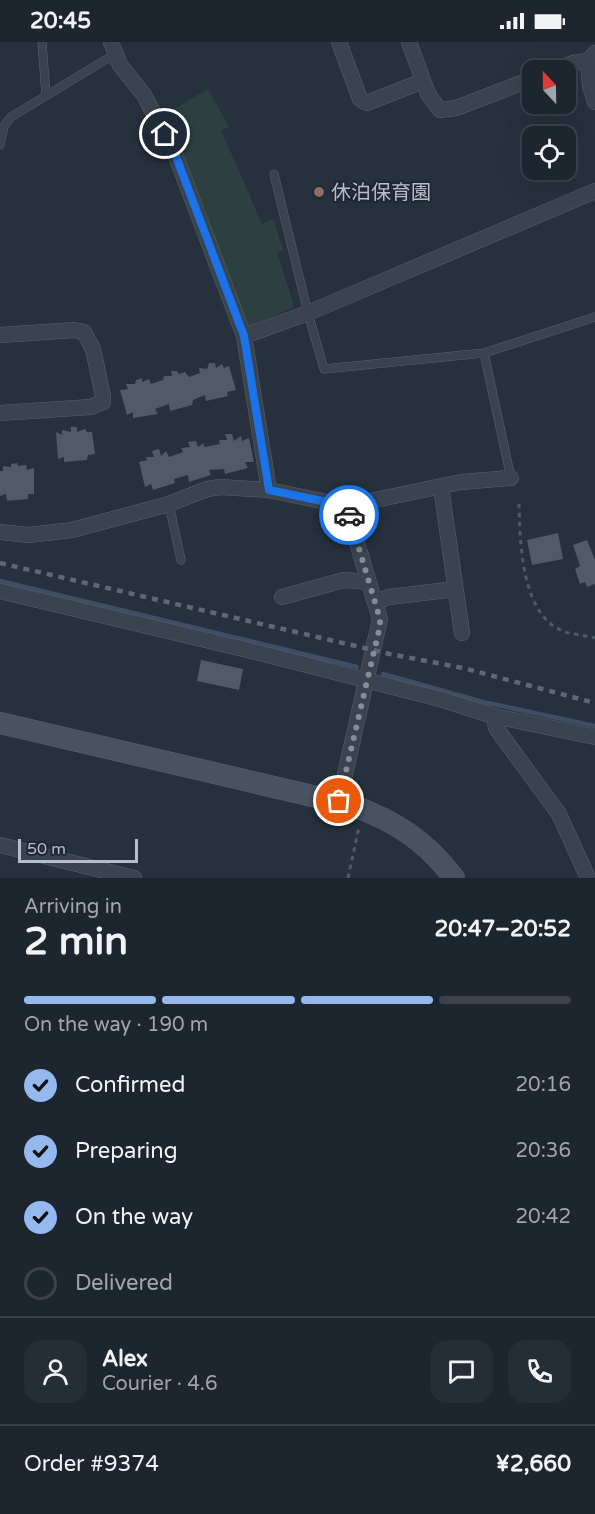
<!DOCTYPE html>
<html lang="en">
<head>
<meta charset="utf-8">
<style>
  body { margin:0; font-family:"Varela Round","Noto Sans JP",sans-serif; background:#252d36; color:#f1f3f6; height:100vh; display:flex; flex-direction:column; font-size:22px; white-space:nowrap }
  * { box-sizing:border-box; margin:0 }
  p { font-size:20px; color:#a0a5aa }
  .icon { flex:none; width:33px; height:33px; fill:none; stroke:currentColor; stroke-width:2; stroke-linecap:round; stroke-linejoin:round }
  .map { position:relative; height:836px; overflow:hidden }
  .sheet { display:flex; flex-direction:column; background:#1d252e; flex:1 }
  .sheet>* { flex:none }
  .needle { width:39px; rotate:338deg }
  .controls { position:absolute; left:522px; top:18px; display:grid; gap:12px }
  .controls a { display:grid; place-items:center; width:54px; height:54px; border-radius:12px; background:#1d252e; box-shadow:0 6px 24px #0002,0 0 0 2px #3b424a; font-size:30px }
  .scale { position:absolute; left:18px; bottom:15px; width:120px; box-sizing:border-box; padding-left:6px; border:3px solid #b7bec8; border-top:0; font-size:16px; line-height:21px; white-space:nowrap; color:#b7bec8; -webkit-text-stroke:4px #202833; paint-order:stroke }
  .pin { position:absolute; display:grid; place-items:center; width:51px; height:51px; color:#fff; margin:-26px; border:3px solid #fff; border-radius:50%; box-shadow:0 2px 6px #0007 }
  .courier { position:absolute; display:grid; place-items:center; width:60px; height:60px; margin:-30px; border:4px solid #1a73e8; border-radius:50%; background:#fff; color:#222; box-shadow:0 2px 8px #0007 }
  .head em { font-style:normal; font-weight:800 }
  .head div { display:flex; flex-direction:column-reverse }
  .head { display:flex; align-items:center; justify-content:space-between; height:102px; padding:0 24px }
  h1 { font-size:39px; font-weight:800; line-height:45px }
  .bar { display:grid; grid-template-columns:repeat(4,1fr); gap:9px 6px; align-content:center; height:72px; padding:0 24px }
  .bar i { height:8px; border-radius:4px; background:#3b424a }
  .bar .on { background:#95b9ef }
  .bar p { grid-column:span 4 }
  .line { display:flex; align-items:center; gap:15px; padding:0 24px; border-top:2px solid #3b424a }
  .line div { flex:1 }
  .round { display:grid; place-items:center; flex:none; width:63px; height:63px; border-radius:18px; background:#252d36 }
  ol { padding:0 24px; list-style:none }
  li { display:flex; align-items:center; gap:18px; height:66px }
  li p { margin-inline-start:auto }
  li .icon { padding:6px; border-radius:50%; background:#95b9ef; color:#111; stroke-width:4 }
  li:last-child { color:#a0a5aa }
  li i { width:33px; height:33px; border:3px solid #3b424a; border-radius:50% }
  .status { display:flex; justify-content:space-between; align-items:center; height:42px; padding:0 30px; background:#1d252e; direction:ltr }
  .status svg { height:16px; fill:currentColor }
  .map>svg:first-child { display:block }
  .green { fill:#2c4041 }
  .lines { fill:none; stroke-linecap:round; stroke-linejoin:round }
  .stream { stroke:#3e4f65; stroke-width:4.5 }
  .building { fill:#505a68 }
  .lane-casing { stroke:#59616b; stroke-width:9 }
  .street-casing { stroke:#59616b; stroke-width:16 }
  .secondary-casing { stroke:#59616b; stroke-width:22 }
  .path { stroke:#4b5d60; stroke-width:3; stroke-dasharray:4.5 4.5; stroke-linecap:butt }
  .lane { stroke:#3b434e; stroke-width:8 }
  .street { stroke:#3b434e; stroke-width:15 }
  .secondary { stroke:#495260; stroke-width:21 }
  .rail { stroke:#5f6976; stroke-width:4.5; stroke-dasharray:6 6; stroke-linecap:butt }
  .done { stroke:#858d97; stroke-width:6; stroke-dasharray:0 10.8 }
  .route { stroke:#1a73e8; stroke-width:8 }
  .education-dot { fill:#8d6e63; stroke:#202833; stroke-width:2 }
  .labels { text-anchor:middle; stroke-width:4.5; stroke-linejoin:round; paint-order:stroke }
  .poi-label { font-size:20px; fill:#b7bec8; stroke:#202833; text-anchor:start }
</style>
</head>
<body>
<div class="status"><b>20:45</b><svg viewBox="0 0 49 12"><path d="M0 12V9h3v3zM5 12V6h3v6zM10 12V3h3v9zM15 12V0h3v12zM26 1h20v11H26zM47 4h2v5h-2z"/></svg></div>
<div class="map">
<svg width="595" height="836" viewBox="0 0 595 836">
  <rect width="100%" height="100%" fill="#27313d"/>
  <path class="green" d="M 208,47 L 229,85 L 221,88 L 262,182 L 273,177 L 283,208 L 277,210 L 294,265 L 249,285 L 162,74 Z"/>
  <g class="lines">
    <path class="stream" d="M 0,539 L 357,625
      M 383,632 L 483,660 L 595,684"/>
  </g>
  <path class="building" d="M 209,321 L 215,321 L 216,326 L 222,322 L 224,326 L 229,324 L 236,348 L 227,350 L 228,354 L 206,359 L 205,353 L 193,358 L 192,363 L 170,369 L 169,362 L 155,367 L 158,372 L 133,376 L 133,370 L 127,373 L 120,348 L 128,347 L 126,342 L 135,342 L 136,338 L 142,336 L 142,340 L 149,337 L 151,342 L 163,338 L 164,334 L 172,334 L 171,329 L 177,329 L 179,332 L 185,330 L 189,335 L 200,331 L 199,326 L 207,327 Z
    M 71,385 L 77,385 L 77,390 L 85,387 L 87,390 L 92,390 L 95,412 L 88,413 L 87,418 L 64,420 L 64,415 L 58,417 L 56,390 L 62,393 L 62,388 L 71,390 Z
    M 225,392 L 232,392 L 234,399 L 241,394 L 242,399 L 249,396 L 254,420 L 245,420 L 248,426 L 225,432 L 224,427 L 209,428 L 211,433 L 189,440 L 188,433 L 174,437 L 175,441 L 153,448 L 151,442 L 145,445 L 139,420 L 147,418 L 146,415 L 154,415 L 152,409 L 159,407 L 161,414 L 166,409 L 169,415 L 183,410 L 181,406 L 190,405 L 188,400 L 196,399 L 198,405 L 204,401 L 204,405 L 220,402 L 219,398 L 227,398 Z
    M 17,421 L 18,424 L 26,423 L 27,428 L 34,426 L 34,452 L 28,452 L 28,457 L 7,459 L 6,452 L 0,454 L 0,429 L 3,429 L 3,424 L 11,425 L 11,422 Z
    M 558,491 L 563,517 L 532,523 L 527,498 Z
    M 587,498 L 595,518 L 595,542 L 587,545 L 585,540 L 580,542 L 575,527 L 580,524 L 573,503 Z
    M 201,618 L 243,627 L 239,648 L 197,639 Z"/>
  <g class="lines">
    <defs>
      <path id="lane" d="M 42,0 L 46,53
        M 0,103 L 4,84 L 11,75 L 115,12
        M 274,132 L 308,271 L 324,327 L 484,311 L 595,275
        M 484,311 L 511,436
        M 169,462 L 181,518"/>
      <path id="street" d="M 111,0 L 120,23 L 144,53 L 175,112 L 244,294 L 269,448
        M 339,0 L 360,57 L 367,61 L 423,39
        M 409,0 L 428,52 L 440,68 L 456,66 L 532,37
        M 595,11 L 588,19 L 590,44 L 595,60
        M 554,28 L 573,21 L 588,19
        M 0,293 L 75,288 L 84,290 L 93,307 L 103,354 L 103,360 L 91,365 L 0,371
        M 244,294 L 308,271 L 595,149
        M 441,445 L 462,591
        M 0,490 L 29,493 L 72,488 L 169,462 L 207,447 L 220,445 L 269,448 L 346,464 L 461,440 L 511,436
        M 0,549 L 256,610 L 440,657 L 494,674 L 595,695
        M 282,555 L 344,538 L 369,540
        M 375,560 L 389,555 L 456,547
        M 494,674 L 496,686 L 559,772 L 588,836
        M 339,759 L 380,577 L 346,464
        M 0,803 L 134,836"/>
      <path id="secondary" d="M 0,681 L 351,763 C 395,779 425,798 454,836"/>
    </defs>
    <use href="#lane" class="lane-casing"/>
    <use href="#street" class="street-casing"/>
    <use href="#secondary" class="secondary-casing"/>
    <path class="path" d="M 519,462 C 520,500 521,573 563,589 C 572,593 585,593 595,596
      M 348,836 L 359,785"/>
    <use href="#lane" class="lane"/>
    <use href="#street" class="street"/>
    <use href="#secondary" class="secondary"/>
    <path class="rail" d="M 0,521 L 390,612 L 463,626 L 595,661"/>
  </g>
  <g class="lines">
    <path class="done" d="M 339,759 L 380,584 L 380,577 L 349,473"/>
    <path class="route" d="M 165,92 L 175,112 L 244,294 L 269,448 L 346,464 L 349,473"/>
  </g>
  <circle class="education-dot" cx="319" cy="150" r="6"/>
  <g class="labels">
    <g class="poi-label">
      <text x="331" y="157">休泊保育園</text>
    </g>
  </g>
</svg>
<div class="controls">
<a><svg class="needle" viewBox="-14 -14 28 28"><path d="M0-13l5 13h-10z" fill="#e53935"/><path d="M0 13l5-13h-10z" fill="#a0a5aa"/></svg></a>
<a><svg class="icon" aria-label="locate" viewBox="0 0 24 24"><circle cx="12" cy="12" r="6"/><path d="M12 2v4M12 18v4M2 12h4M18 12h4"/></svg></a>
</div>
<div class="scale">50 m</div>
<div class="pin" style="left:339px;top:759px;background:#ea580c"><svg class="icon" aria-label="bag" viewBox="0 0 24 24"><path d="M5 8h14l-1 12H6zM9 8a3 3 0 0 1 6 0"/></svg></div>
<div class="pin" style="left:165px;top:92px;background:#1f2937"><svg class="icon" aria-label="home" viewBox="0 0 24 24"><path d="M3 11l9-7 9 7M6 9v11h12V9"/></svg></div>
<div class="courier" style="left:349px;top:473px"><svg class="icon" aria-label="car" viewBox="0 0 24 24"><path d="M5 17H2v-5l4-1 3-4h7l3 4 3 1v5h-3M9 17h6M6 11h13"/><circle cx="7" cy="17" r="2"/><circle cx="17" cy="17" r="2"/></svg></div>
</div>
<section class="sheet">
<div class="head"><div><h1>2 min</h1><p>Arriving in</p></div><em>20:47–20:52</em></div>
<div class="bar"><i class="on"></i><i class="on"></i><i class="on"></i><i></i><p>On the way · 190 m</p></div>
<ol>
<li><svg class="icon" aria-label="check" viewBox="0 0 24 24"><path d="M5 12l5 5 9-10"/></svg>Confirmed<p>20:16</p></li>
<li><svg class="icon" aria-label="check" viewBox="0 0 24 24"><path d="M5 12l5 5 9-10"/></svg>Preparing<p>20:36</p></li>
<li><svg class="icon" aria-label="check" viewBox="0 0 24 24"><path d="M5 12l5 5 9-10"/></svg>On the way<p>20:42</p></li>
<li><i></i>Delivered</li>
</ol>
<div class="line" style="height:108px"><a class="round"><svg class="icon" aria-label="person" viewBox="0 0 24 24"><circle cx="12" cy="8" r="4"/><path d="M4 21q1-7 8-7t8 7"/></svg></a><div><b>Alex</b><p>Courier · 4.6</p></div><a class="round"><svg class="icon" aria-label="chat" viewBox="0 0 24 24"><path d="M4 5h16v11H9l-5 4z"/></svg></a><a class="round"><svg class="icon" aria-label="phone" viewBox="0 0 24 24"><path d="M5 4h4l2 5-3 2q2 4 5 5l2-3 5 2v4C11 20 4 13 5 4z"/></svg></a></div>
<div class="line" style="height:78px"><div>Order #9374</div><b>¥2,660</b></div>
</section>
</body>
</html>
